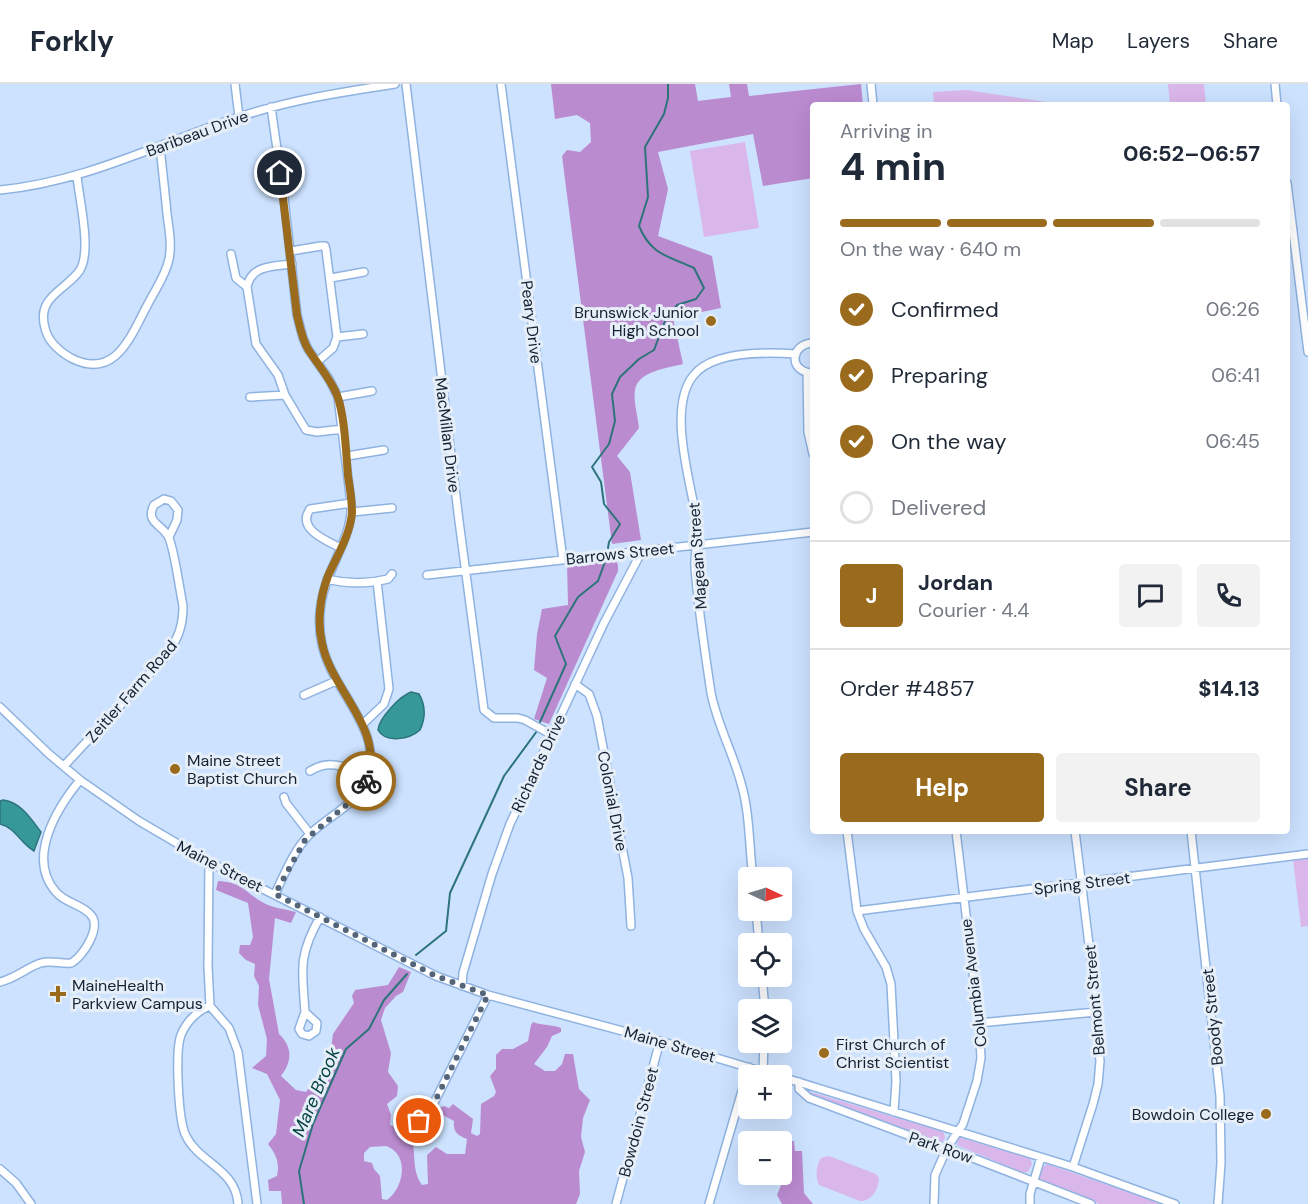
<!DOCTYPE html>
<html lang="en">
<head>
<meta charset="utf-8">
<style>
  body { margin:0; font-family:"DM Sans",sans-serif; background:#f2f2f3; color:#1f2937; height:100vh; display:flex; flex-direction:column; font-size:22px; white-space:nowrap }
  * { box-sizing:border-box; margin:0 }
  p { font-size:20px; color:#747a83 }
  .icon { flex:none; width:33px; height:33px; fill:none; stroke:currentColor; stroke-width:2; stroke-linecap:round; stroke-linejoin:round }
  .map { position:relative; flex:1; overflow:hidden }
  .details { position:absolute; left:810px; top:18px; width:480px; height:732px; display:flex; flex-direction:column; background:#fff; border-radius:6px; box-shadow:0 6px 24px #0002 }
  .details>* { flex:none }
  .needle { width:39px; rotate:94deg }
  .buttons { position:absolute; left:738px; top:783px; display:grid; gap:12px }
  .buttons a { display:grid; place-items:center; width:54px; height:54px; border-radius:6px; background:#fff; box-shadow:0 6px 24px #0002; font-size:30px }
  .pin { position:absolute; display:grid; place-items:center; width:51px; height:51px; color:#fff; margin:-26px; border:3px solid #fff; border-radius:50%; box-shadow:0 2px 6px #0007 }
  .courier { position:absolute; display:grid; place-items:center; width:60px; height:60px; margin:-30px; border:4px solid #9a6b1c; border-radius:50%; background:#fff; color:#222; box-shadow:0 2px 8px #0007 }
  .headline em { font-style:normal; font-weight:700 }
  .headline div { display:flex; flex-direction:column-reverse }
  .headline { display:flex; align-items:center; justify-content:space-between; height:102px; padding:0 30px }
  h1 { font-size:39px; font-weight:700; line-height:45px }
  .bar { display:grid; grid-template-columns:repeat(4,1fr); gap:9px 6px; align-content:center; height:72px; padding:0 30px }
  .bar i { height:8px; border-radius:4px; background:#e0e1e3 }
  .bar .selected { background:#9a6b1c }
  .bar p { grid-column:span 4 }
  .line { display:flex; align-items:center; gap:15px; padding:0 30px; border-top:2px solid #e0e1e3 }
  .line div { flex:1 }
  .round { display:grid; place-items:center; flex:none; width:63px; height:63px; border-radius:6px; background:#f2f2f3 }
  ol { padding:0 30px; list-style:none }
  li { display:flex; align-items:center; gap:18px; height:66px }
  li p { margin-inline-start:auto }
  li .icon { padding:6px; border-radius:50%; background:#9a6b1c; color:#fff; stroke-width:4 }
  li:last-child { color:#747a83 }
  li i { width:33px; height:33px; border:3px solid #e0e1e3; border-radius:50% }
  .button { display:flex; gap:12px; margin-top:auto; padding:12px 30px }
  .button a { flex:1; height:69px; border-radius:6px; background:#9a6b1c; color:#fff; font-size:24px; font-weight:700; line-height:69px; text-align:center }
  .button a+a { background:#f2f2f3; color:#1f2937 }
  header { display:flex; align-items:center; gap:36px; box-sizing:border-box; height:84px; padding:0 30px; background:#fff; border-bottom:2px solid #e0e1e3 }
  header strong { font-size:28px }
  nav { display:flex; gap:33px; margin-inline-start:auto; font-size:21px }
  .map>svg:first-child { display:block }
  .green { fill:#dab7ea }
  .forest { fill:#bb8bd0; fill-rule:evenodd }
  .water { fill:#379898; stroke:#2c747a; stroke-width:1.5 }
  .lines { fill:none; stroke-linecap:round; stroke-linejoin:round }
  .stream { stroke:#2c747a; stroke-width:2 }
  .minor-casing { stroke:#8fb2e0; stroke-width:10 }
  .minor { stroke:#fff; stroke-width:7 }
  .done { stroke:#54657a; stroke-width:6; stroke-dasharray:0 10.8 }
  .route { stroke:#9a6b1c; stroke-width:8 }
  .poi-dot { fill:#9a6b1c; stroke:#e6eef7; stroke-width:2 }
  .labels { text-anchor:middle; stroke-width:6; stroke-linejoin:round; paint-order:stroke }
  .street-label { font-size:16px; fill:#142133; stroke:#e6eef7 }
  .poi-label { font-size:16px; fill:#142133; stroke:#e6eef7; text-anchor:start }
  .water-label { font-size:18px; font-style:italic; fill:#044141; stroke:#e6eef7 }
</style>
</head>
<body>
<header>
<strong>Forkly</strong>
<nav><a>Map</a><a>Layers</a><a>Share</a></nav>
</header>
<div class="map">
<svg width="1308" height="1120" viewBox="0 0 1308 1120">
  <rect width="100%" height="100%" fill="#cce2ff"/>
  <path class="green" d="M 1168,0 L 1204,0 L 1206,21 L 1170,21 Z
    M 967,6 L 1066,21 L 934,21 L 933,8 Z
    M 745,58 L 759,144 L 704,153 L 690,67 Z
    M 1308,775 L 1308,842 L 1301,843 L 1293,776 Z
    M 807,1007 L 941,1047 L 944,1049 L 945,1054 L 942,1059 L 938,1060 L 820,1014 L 808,1009 Z
    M 961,1054 L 1030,1074 L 1032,1080 L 1028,1088 L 1023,1089 L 957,1061 L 958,1055 Z
    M 829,1072 L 876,1090 L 879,1094 C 879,1105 871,1118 860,1117 L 819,1101 C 815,1092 816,1082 821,1074 Z
    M 1047,1080 L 1163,1120 L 1099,1120 L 1041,1096 L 1039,1093 L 1040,1085 Z"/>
  <path class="forest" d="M 551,0 L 695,0 L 698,17 L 731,13 L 729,0 L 747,0 L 749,12 L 861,0 L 863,21 L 813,21 L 813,94 L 763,102 L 753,50 L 658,68 L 668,105 L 658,152 L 712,172 L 721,224 L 673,234 L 683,280 C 668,284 638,287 635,306 C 633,317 638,333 639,344 L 617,372 L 630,388 L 641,456 L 612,460 L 562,72 L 567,66 L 580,68 L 591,58 L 590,39 L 577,31 L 555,35 Z
    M 615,475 L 618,481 L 618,487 L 549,640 L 534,635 L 547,594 L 534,586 L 537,550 L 542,525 L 568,521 L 567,479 Z
    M 218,797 C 242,798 245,808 262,818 C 272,824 285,825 296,828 L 291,839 L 275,834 L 269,895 L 279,950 C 293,963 292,978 281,992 L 296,1006 L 306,1008 L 330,973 L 333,950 L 354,919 L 352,912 L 355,906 L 388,901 L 399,883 L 411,888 L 403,908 L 396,912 L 385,924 L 381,936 L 391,969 L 388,988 L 398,1002 L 397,1012 L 387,1020 L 391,1031 L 390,1041 L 409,1048 C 418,1065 410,1085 422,1101 L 428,1100 L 427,1071 L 436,1063 L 447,1070 L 465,1070 L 467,1055 C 457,1051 453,1048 454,1037 L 437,1028 L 437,1025 L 444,1022 L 449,1024 L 453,1020 L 473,1035 L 471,1049 L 477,1052 L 480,1050 L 481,1020 L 494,1012 L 496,1008 L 490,992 L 496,985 L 496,971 L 502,965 L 513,965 L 528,957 L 531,941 L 533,938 C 542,942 552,940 561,944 L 561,948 L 552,952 L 547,963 L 534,980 L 545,987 L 555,987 L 562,980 L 565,970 L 573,970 L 579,1005 L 590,1016 L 583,1034 L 581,1053 L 585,1068 L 579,1087 L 580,1110 L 576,1120 L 282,1120 L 281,1107 L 269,1107 L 268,1096 L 277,1092 C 280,1079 276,1070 268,1060 L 276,1050 L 280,1016 L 267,990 L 252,984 L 266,972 L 267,955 L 258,921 L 259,902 L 254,892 L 255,880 L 246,876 L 239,869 L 240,861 L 250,861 L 253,853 L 248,819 L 216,806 ZM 386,1062 C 410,1070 404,1104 387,1116 L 382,1115 L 380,1092 L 374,1085 L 372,1079 L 364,1077 L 364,1069 L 370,1063 Z
    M 788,1057 L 794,1057 L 795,1067 L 802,1067 L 804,1109 L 813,1120 L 782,1120 L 777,1111 L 784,1094 L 782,1087 L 782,1058 Z"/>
  <path class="water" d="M 411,608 L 419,610 C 426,622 426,633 420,646 C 410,655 386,660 378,646 C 379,634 400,612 411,608 Z
    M 3,716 C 21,718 31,735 41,748 L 34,767 C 20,759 16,744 0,740 L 0,717 Z"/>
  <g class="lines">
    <path class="stream" d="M 608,464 L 609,458 L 620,440 L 604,420 L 601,398 L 592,383 L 609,360 L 615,337 L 612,310 L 620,293 L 639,275 L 654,266 L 665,237 L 677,221 L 696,215 L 704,204 L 694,184 C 668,172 651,171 639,142 L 648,113 L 645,63 L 664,30 L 668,14 L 668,0
      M 540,638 L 566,580 L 555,552 L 578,513 L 598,497 L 606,475
      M 416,871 L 446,847 L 450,809 L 504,692 L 537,647
      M 304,1120 L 299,1087 L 313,1040 L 346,965 L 369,945 L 384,916 L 407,890"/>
    <defs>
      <path id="minor" d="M 235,0 L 239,33
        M 406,0 L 459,437 L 484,626 L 494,634 L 518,634 L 525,636 L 552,651
        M 501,0 L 563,476
        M 871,0 L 873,21
        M 1275,0 L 1277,21
        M 271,23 L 284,114 L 297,231 L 303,254 L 308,265 L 329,295 L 338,313 L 351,419 C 353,445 338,468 329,492 C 320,513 317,538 322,560 C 331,606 385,646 367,694 C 357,721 328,732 309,751 C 294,766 284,791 275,810
        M 77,92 C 79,115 92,166 80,186 C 67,206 36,212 45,244 C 48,258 59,267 71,274 C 116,297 131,251 148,220 C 155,206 166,191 169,175 C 172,160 169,145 167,130 C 165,107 162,84 160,62
        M 1287,99 L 1308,268
        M 0,106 C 85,98 159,59 239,33 C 290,16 342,8 395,0
        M 291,167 L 321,162 L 325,162 L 326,166 L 337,253 L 333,264 L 317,278
        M 231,170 L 236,194 L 247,203
        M 292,180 C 274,182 251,181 247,203 L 256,260 L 278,291 L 285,311 L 306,346 L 317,348 L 343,345
        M 331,194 L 364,188
        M 337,253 L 363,250
        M 813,259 C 789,260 789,289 813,289
        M 807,289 L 808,348 L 813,370
        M 250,313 L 285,311
        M 338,313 L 372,307
        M 347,372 L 384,366
        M 352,428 L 392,424
        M 341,464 C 327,457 296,445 310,425 L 351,419
        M 427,491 L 813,448
        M 327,495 C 347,500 368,500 388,495 L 392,490
        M 575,600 L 589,610 L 597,632 L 628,794 L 631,842
        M 304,611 L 336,597
        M 0,623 L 49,670 L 80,696 L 139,737 L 209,778 L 436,892 L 488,911 L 660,957 L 777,992
        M 363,640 L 384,620 L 389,605 L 377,497
        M 64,682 L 167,571 C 178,554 183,543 183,522 C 180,508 174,462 168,452 C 161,440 145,438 154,421 L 164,415 L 171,417 L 178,426 L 177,436 L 169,453
        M 310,687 C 330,674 348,684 368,692
        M 284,713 L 286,719 L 310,750
        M 847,747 L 857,827 L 864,845 L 886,883 L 891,900 L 896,997 L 894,1028
        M 1191,747 L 1220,1012 L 1221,1079 L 1218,1120
        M 209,778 L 208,882 L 210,922 L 229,944 L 238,968 L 257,1120
        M 753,794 C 749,763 750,729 741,699 C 733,669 717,640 711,609 C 705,568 698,524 695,483 C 694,467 700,453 697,438 C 691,399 667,325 693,292 C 712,267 767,268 796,270
        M 756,826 L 759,860
        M 857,827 L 1308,770
        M 762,892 L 765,926
        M 0,898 C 17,894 27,883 41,879 C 50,876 61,880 71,879 C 83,873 103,842 90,830 C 81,820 65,819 56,808 C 26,774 57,724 80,696
        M 462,902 L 463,889 L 492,790 L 510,740 L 604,539 L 642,467
        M 210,922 C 198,926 186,938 181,951 C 175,966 178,1037 186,1052 C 199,1079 236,1085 238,1120
        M 305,928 C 302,885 298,872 320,833
        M 305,928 L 317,939 L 316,947 L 309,952 L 302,950 L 299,945 Z
        M 979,939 L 1096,928
        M 763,987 L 764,958
        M 782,993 L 1073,1083 L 1175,1120
        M 799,998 L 799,1005 L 809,1014 L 929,1059 L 947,1064 L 1091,1120
        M 432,1023 L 488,911
        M 432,1023 L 434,1038 L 431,1043 L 426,1044 L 420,1040 L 420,1033 Z
        M 1073,1083 L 1093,1020 L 1098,1000 L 1100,977 L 1091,877 L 1075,747
        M 0,1085 L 16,1099 L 31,1120
        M 616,1120 L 660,957
        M 709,1120 L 749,983
        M 934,1120 L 935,1091 L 947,1064 L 963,1040 L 977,997 L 981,974 L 979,939 L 956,747
        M 1030,1120 L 1030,1110 L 1041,1073"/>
    </defs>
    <use href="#minor" class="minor-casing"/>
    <use href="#minor" class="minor"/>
  </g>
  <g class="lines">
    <path class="done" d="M 366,697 L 357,712 L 305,756 L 275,810 L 436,892 L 488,911 L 432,1023 L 420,1033 L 419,1037"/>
    <path class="route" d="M 280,89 L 297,231 C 300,243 302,255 308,265 C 318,281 330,294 337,311 C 345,332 346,369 348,392 C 350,404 352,417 352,429 C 350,451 337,472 328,492 C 320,513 317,538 322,559 C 331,607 387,646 366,697"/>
  </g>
  <g class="poi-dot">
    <circle cx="711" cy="237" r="6"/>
    <circle cx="175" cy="685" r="6"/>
    <path d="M55 901h6v6h6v6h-6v6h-6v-6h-6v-6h6z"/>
    <circle cx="824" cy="969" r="6"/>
    <circle cx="1266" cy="1030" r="6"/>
  </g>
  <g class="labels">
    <g class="street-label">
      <text transform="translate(197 49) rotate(-20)" y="6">Baribeau Drive</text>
      <text transform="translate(532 238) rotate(83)" y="6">Peary Drive</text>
      <text transform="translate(448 351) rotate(83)" y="6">MacMillan Drive</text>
      <text transform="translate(620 469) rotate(-6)" y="6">Barrows Street</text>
      <text transform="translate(697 472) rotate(-94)" y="6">Magean Street</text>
      <text transform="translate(131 607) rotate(-49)" y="6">Zeitler Farm Road</text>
      <text transform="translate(538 679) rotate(-65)" y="6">Richards Drive</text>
      <text transform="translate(613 717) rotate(79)" y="6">Colonial Drive</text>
      <text transform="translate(220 782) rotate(27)" y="6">Maine Street</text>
      <text transform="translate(1082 799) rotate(-7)" y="6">Spring Street</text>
      <text transform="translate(973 899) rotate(-97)" y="6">Columbia Avenue</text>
      <text transform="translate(1094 916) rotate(-95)" y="6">Belmont Street</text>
      <text transform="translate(1212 933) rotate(-96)" y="6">Boody Street</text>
      <text transform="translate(670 960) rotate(16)" y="6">Maine Street</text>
      <text transform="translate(638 1038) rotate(-75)" y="6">Bowdoin Street</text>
      <text transform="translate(941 1063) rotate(19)" y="6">Park Row</text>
    </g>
    <g class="poi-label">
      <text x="699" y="234" text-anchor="end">Brunswick Junior<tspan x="699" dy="18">High School</tspan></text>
      <text x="187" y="682">Maine Street<tspan x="187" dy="18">Baptist Church</tspan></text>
      <text x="72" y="907">MaineHealth<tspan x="72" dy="18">Parkview Campus</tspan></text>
      <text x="836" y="966">First Church of<tspan x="836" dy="18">Christ Scientist</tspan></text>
      <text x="1254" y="1036" text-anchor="end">Bowdoin College</text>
    </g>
    <g class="water-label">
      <text transform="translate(316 1008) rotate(-67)" y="6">Mare Brook</text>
    </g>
  </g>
</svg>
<div class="buttons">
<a><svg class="needle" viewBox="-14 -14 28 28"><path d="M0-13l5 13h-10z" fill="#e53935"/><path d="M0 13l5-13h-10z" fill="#747a83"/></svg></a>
<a><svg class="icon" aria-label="locate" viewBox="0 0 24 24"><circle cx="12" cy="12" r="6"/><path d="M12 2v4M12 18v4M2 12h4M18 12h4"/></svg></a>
<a><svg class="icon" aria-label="layers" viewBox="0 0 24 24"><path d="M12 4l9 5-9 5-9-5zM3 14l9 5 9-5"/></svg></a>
<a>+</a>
<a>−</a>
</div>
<div class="pin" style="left:419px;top:1037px;background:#ea580c"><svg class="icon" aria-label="bag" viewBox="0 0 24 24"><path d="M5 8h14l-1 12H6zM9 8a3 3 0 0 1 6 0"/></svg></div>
<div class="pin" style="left:280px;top:89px;background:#1f2937"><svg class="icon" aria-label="home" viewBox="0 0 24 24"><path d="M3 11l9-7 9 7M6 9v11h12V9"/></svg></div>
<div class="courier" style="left:366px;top:697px"><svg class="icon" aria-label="bike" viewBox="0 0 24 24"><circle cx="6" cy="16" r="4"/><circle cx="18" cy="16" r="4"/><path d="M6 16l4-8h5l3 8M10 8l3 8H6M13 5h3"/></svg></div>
<section class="details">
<div class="headline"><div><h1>4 min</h1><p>Arriving in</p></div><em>06:52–06:57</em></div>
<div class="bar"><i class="selected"></i><i class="selected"></i><i class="selected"></i><i></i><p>On the way · 640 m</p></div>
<ol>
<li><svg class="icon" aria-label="check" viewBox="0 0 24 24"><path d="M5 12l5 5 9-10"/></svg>Confirmed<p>06:26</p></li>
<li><svg class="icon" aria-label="check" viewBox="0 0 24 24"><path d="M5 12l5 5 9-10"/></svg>Preparing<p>06:41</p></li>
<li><svg class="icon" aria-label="check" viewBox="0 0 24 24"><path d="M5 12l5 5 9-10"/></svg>On the way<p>06:45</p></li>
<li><i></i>Delivered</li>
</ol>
<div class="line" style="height:108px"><b class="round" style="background:#9a6b1c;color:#fff">J</b><div><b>Jordan</b><p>Courier · 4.4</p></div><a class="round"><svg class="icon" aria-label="chat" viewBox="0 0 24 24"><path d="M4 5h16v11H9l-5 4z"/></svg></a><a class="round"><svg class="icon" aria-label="phone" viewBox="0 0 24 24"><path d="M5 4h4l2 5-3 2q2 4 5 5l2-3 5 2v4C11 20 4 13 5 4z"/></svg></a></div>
<div class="line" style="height:78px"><div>Order #4857</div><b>$14.13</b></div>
<div class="button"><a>Help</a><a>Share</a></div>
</section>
</div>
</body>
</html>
